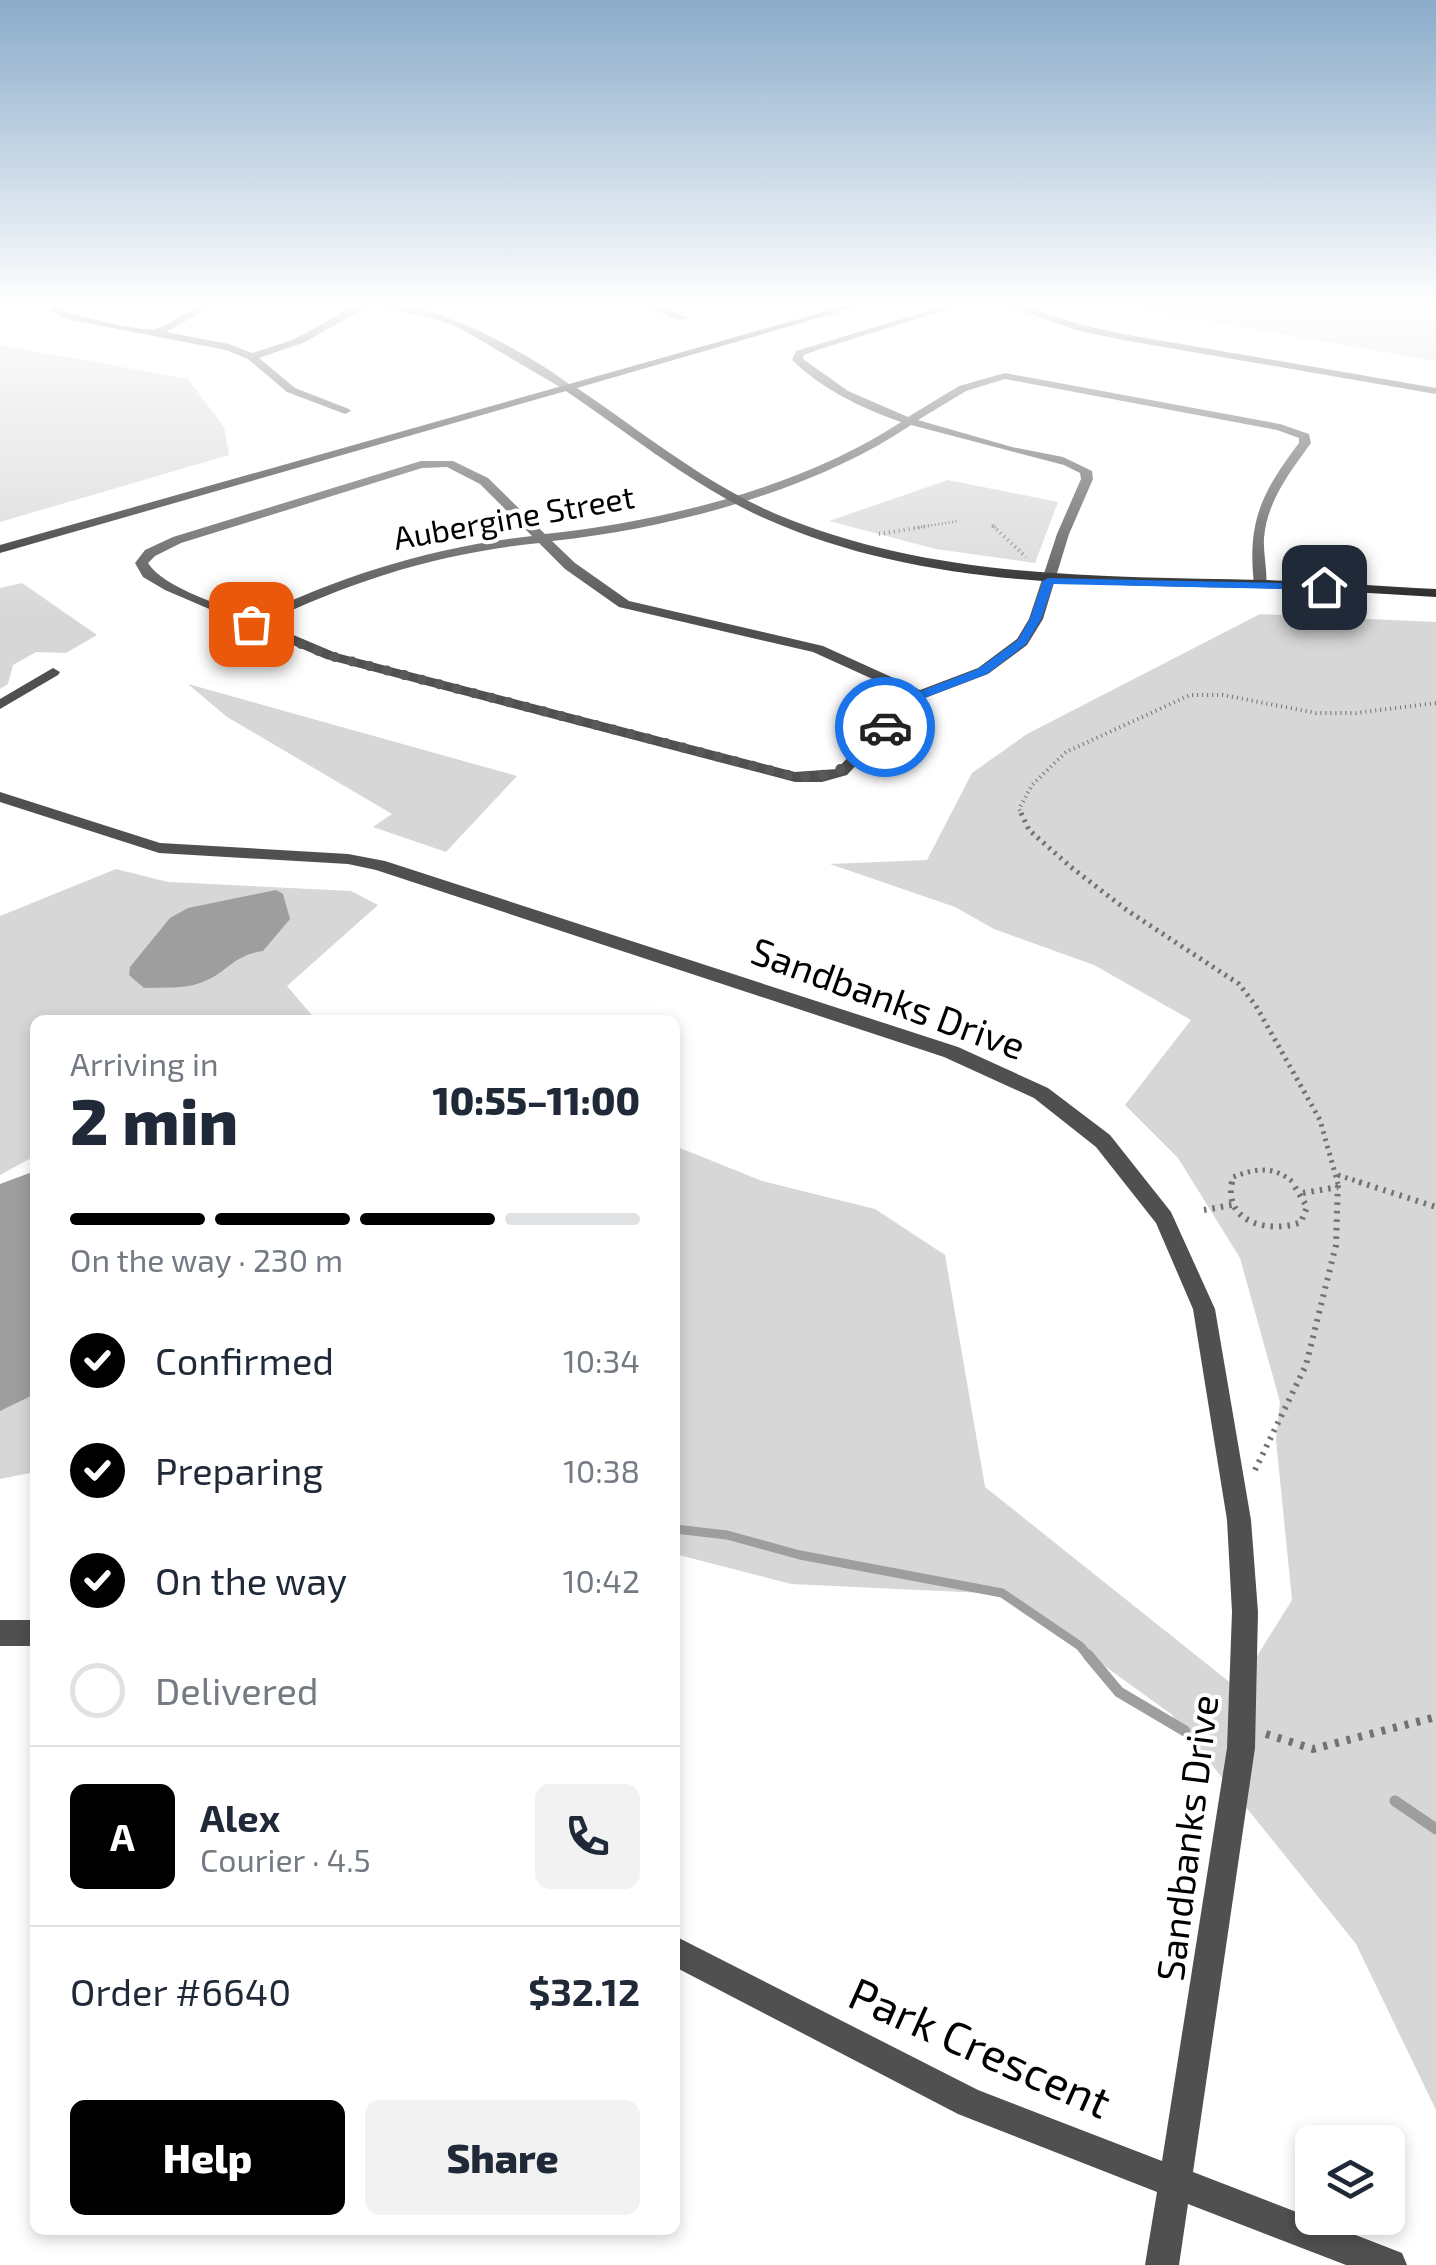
<!DOCTYPE html>
<html lang="en">
<head>
<meta charset="utf-8">
<style>
  body { margin:0; font-family:"Exo 2",sans-serif; background:#f2f2f3; color:#1f2937; height:100vh; display:flex; flex-direction:column; font-size:38px; white-space:nowrap }
  * { box-sizing:border-box; margin:0 }
  p { font-size:32px; color:#747a83 }
  .icon { flex:none; width:55px; height:55px; fill:none; stroke:currentColor; stroke-width:2; stroke-linecap:round; stroke-linejoin:round }
  .map { position:relative; flex:1; overflow:hidden }
  .sheet { position:absolute; left:30px; top:1015px; width:650px; height:1220px; display:flex; flex-direction:column; background:#fff; border-radius:15px; box-shadow:0 5px 15px #0003 }
  .sheet>* { flex:none }
  .fabs { position:absolute; left:1295px; top:2125px; display:grid; gap:20px }
  .fabs a { display:grid; place-items:center; width:110px; height:110px; border-radius:15px; background:#fff; box-shadow:0 5px 15px #0003; font-size:50px }
  .pin { position:absolute; display:grid; place-items:center; width:85px; height:85px; color:#fff; margin:-42px; border-radius:20px; box-shadow:0 5px 15px #0006 }
  .courier { position:absolute; display:grid; place-items:center; width:100px; height:100px; margin:-50px; border:8px solid #1a73e8; border-radius:50%; background:#fff; color:#222; box-shadow:0 2px 12px #0007 }
  .overview em { font-style:normal; font-weight:800 }
  .overview div { display:flex; flex-direction:column-reverse }
  .overview { display:flex; align-items:center; justify-content:space-between; height:170px; padding:0 40px }
  h1 { font-size:65px; font-weight:800; line-height:75px }
  .bar { display:grid; grid-template-columns:repeat(4,1fr); gap:15px 10px; align-content:center; height:120px; padding:0 40px }
  .bar i { height:12px; border-radius:8px; background:#e0e1e3 }
  .bar .selected { background:#000 }
  .bar p { grid-column:span 4 }
  .line { display:flex; align-items:center; gap:25px; padding:0 40px; border-top:2px solid #e0e1e3 }
  .line div { flex:1 }
  .round { display:grid; place-items:center; flex:none; width:105px; height:105px; border-radius:15px; background:#f2f2f3 }
  ol { padding:0 40px; list-style:none }
  li { display:flex; align-items:center; gap:30px; height:110px }
  li p { margin-inline-start:auto }
  li .icon { padding:10px; border-radius:50%; background:#000; color:#fff; stroke-width:4 }
  li:last-child { color:#747a83 }
  li i { width:55px; height:55px; border:5px solid #e0e1e3; border-radius:50% }
  .primary-button { display:flex; gap:20px; margin-top:auto; padding:20px 40px }
  .primary-button a { flex:1; height:115px; border-radius:15px; background:#000; color:#fff; font-size:40px; font-weight:800; line-height:115px; text-align:center }
  .primary-button a+a { background:#f2f2f3; color:#1f2937 }
  .map>svg:first-child { display:block }
  .green { fill:#d7d7d7 }
  .water { fill:#9e9e9e }
  .lines { fill:none; stroke-linecap:round; stroke-linejoin:round }
  .stream-far1 { stroke:#9e9e9e; stroke-width:9 }
  .stream { stroke:#9e9e9e; stroke-width:11 }
  .path-far4 { stroke:#727272; stroke-width:2.5; stroke-dasharray:1 2.5; stroke-linecap:butt }
  .path-far3 { stroke:#727272; stroke-width:4; stroke-dasharray:1 4; stroke-linecap:butt }
  .path-far2 { stroke:#727272; stroke-width:5; stroke-dasharray:2.5 5; stroke-linecap:butt }
  .path-far1 { stroke:#727272; stroke-width:6; stroke-dasharray:2.5 6; stroke-linecap:butt }
  .path { stroke:#727272; stroke-width:8; stroke-dasharray:4 8; stroke-linecap:butt }
  .street { fill:#505050; fill-rule:evenodd }
  .secondary { fill:#1d1d1d; fill-rule:evenodd }
  .route { fill:#1a73e8 }
  .done { stroke:#595959; stroke-width:10; stroke-dasharray:0 18 }
  .labels { text-anchor:middle; stroke-width:8; stroke-linejoin:round; paint-order:stroke }
  .far-street-label { font-size:32px; fill:#000; stroke:#fff }
  .street-label { font-size:38px; fill:#000; stroke:#fff }
  .near-street-label { font-size:45px; fill:#000; stroke:#fff }
</style>
</head>
<body>
<div class="map">
<svg width="1436" height="2265" viewBox="0 0 1436 2265">
  <rect width="100%" height="100%" fill="#fff"/>
  <path class="green" d="M 1111,304 L 1436,304 L 1436,361 L 1115,305 Z
    M 0,345 L 188,379 L 224,427 L 229,455 L 0,522 Z
    M 948,480 L 1058,502 L 1035,563 L 936,549 L 829,521 Z
    M 22,583 L 97,635 L 66,653 L 36,652 L 13,665 L 8,684 L 0,689 L 0,588 Z
    M 1260,614 L 1436,622 L 1436,2110 L 1356,1944 L 1171,1714 L 1005,1594 L 791,1584 L 675,1554 L 675,1146 L 762,1181 L 875,1209 L 945,1255 L 985,1487 L 1237,1688 L 1292,1600 L 1276,1440 L 1280,1402 L 1240,1258 L 1178,1158 L 1125,1105 L 1191,1020 L 1094,965 L 994,929 L 955,907 L 830,864 L 927,860 L 972,773 L 1027,734 Z
    M 188,684 L 517,776 L 446,852 L 373,827 L 392,814 L 227,717 Z
    M 116,869 L 168,882 L 351,891 L 378,905 L 287,986 L 316,1020 L 35,1020 L 35,1156 L 0,1175 L 0,916 Z
    M 35,1392 L 35,1472 L 0,1479 L 0,1406 Z"/>
  <path class="water" d="M 276,890 L 283,894 L 290,919 L 263,951 C 232,955 228,973 200,983 C 183,989 163,987 144,988 L 129,975 L 130,967 L 170,918 L 188,908 Z
    M 35,1171 L 35,1394 L 0,1411 L 0,1184 Z"/>
  <g class="lines">
    <path class="stream-far1" d="M 675,1529 L 727,1535 L 800,1555 L 1002,1593 L 1080,1646 L 1090,1658"/>
    <path class="stream" d="M 1088,1655 L 1119,1692 L 1185,1731
      M 1395,1801 L 1436,1829"/>
    <path class="path-far4" d="M 992,525 L 996,528
      M 914,528 L 959,521"/>
    <path class="path-far3" d="M 993,526 L 1026,557
      M 879,534 L 929,526
      M 1022,815 L 1019,809 L 1032,785 L 1066,752 L 1190,695 L 1223,695 L 1316,713 L 1356,713 L 1436,703"/>
    <path class="path-far2" d="M 1021,813 L 1029,830 L 1072,868 L 1128,911 L 1239,984 L 1256,1006 L 1320,1120 L 1338,1184
      M 1338,1175 L 1366,1184
      M 1232,1184 L 1233,1177 C 1257,1168 1274,1165 1295,1184"/>
    <path class="path-far1" d="M 1232,1182 C 1223,1223 1271,1234 1301,1222 L 1307,1207 L 1292,1182
      M 1359,1182 L 1436,1207
      M 1303,1193 L 1338,1187
      M 1204,1210 L 1232,1205
      M 1255,1470 L 1306,1365 L 1336,1245 L 1338,1182"/>
    <path class="path" d="M 1266,1734 L 1313,1749 L 1436,1717"/>
    <path class="street" d="M 54,304 L 64,304 L 60,308 C 76,316 143,334 159,328 C 178,320 194,304 216,304 L 166,332 L 229,344 L 252,353 C 267,348 282,344 296,338 C 317,329 336,313 357,305 C 409,286 534,355 574,388 L 565,390 L 458,327 L 433,318 L 370,305 L 305,342 L 259,358 L 295,388 L 349,409 L 351,411 L 345,414 L 287,392 L 248,359 L 226,350 L 66,319 L 50,311 Z
      M 637,304 L 650,304 L 689,318 L 680,320 Z
      M 951,304 L 965,304 L 820,349 L 804,355 L 803,359 L 848,391 L 908,417 L 959,386 L 1005,373 L 1280,424 L 1309,434 L 1311,443 C 1290,472 1267,501 1264,538 C 1263,554 1268,572 1266,587 L 1254,584 C 1247,521 1262,492 1299,443 L 1299,438 L 1277,430 L 1005,379 L 966,391 L 918,420 L 1012,447 L 1063,457 L 1092,471 L 1093,479 L 1069,534 L 1043,619 L 1027,645 L 988,674 L 925,698 L 906,712 L 847,775 L 822,782 L 795,782 L 326,659 L 165,590 L 143,577 L 135,563 L 145,550 L 173,537 L 421,461 L 453,461 L 488,478 L 545,534 C 661,522 803,487 901,422 C 861,408 822,389 792,360 L 796,351 ZM 911,425 L 1064,465 L 1080,473 L 1081,479 L 1057,534 L 1029,619 L 1017,639 L 978,668 L 920,690 L 823,646 L 629,601 L 575,563 L 552,541 C 668,529 814,491 911,425 ZM 447,467 L 480,484 L 532,536 C 433,547 343,575 253,618 C 226,606 163,588 148,563 L 155,556 L 181,543 L 422,468 ZM 539,543 L 565,569 L 619,607 L 813,652 L 910,696 L 896,706 L 837,769 L 795,772 L 336,653 L 265,623 C 353,580 441,553 539,543 Z
      M 1001,304 L 1014,304 L 1082,325 L 1123,334 L 1436,388 L 1436,394 L 1123,340 L 1076,330 Z
      M 53,668 L 60,672 L 58,675 L 0,709 L 0,699 Z
      M 0,792 L 160,843 L 348,854 L 385,861 L 958,1047 L 1048,1088 L 1110,1135 L 1171,1212 L 1215,1309 L 1251,1520 L 1258,1612 L 1255,1748 L 1193,2172 L 1402,2253 L 1407,2265 L 1346,2265 L 1188,2204 L 1179,2265 L 1145,2265 L 1157,2192 L 958,2114 L 675,1967 L 675,1936 L 978,2090 L 1162,2161 L 1227,1748 L 1232,1612 L 1227,1520 L 1193,1309 L 1156,1223 L 1096,1147 L 1034,1098 L 944,1057 L 376,870 L 348,864 L 159,853 L 0,802 Z
      M 0,1620 L 35,1620 L 35,1646 L 0,1646 Z"/>
    <path class="secondary" d="M 852,304 L 866,304 L 577,388 C 641,431 704,483 776,514 C 931,579 1096,576 1261,580 C 1320,581 1378,586 1436,589 L 1436,597 C 1376,594 1315,589 1255,588 C 1089,585 918,587 764,518 C 693,486 631,435 566,391 L 0,553 L 0,545 Z"/>
  </g>
  <linearGradient id="sky" x2="0" y2="1"><stop stop-color="#8aabca"/><stop offset="0.49" stop-color="#fff"/><stop offset="1" stop-color="#fff" stop-opacity="0"/></linearGradient>
  <rect width="1436" height="621" fill="url(#sky)"/>
  <path class="route" d="M 1048,578 L 1324,584 L 1329,587 L 1324,590 L 1053,584 L 1041,619 L 1026,644 L 987,674 L 924,698 L 889,730 L 881,730 L 881,725 L 916,693 L 978,669 L 1018,640 L 1030,619 L 1043,581 Z"/>
  <g class="lines">
    <path class="done" d="M 251,624 L 331,656 L 796,777 C 845,777 854,762 885,727"/>
  </g>
  <g class="labels">
    <g class="far-street-label">
      <text transform="translate(514 518) rotate(-10)" y="11">Aubergine Street</text>
    </g>
    <g class="street-label">
      <text transform="translate(888 999) rotate(20)" y="13">Sandbanks Drive</text>
      <text transform="translate(1188 1838) rotate(-83)" y="13">Sandbanks Drive</text>
    </g>
    <g class="near-street-label">
      <text transform="translate(980 2048) rotate(24)" y="16">Park Crescent</text>
    </g>
  </g>
</svg>
<div class="fabs">
<a><svg class="icon" aria-label="layers" viewBox="0 0 24 24"><path d="M12 4l9 5-9 5-9-5zM3 14l9 5 9-5"/></svg></a>
</div>
<div class="pin" style="left:251px;top:624px;background:#ea580c"><svg class="icon" aria-label="bag" viewBox="0 0 24 24"><path d="M5 8h14l-1 12H6zM9 8a3 3 0 0 1 6 0"/></svg></div>
<div class="pin" style="left:1324px;top:587px;background:#1f2937"><svg class="icon" aria-label="home" viewBox="0 0 24 24"><path d="M3 11l9-7 9 7M6 9v11h12V9"/></svg></div>
<div class="courier" style="left:885px;top:727px"><svg class="icon" aria-label="car" viewBox="0 0 24 24"><path d="M5 17H2v-5l4-1 3-4h7l3 4 3 1v5h-3M9 17h6M6 11h13"/><circle cx="7" cy="17" r="2"/><circle cx="17" cy="17" r="2"/></svg></div>
<section class="sheet">
<div class="overview"><div><h1>2 min</h1><p>Arriving in</p></div><em>10:55–11:00</em></div>
<div class="bar"><i class="selected"></i><i class="selected"></i><i class="selected"></i><i></i><p>On the way · 230 m</p></div>
<ol>
<li><svg class="icon" aria-label="check" viewBox="0 0 24 24"><path d="M5 12l5 5 9-10"/></svg>Confirmed<p>10:34</p></li>
<li><svg class="icon" aria-label="check" viewBox="0 0 24 24"><path d="M5 12l5 5 9-10"/></svg>Preparing<p>10:38</p></li>
<li><svg class="icon" aria-label="check" viewBox="0 0 24 24"><path d="M5 12l5 5 9-10"/></svg>On the way<p>10:42</p></li>
<li><i></i>Delivered</li>
</ol>
<div class="line" style="height:180px"><b class="round" style="background:#000;color:#fff">A</b><div><b>Alex</b><p>Courier · 4.5</p></div><a class="round"><svg class="icon" aria-label="phone" viewBox="0 0 24 24"><path d="M5 4h4l2 5-3 2q2 4 5 5l2-3 5 2v4C11 20 4 13 5 4z"/></svg></a></div>
<div class="line" style="height:130px"><div>Order #6640</div><b>$32.12</b></div>
<div class="primary-button"><a>Help</a><a>Share</a></div>
</section>
</div>
</body>
</html>
